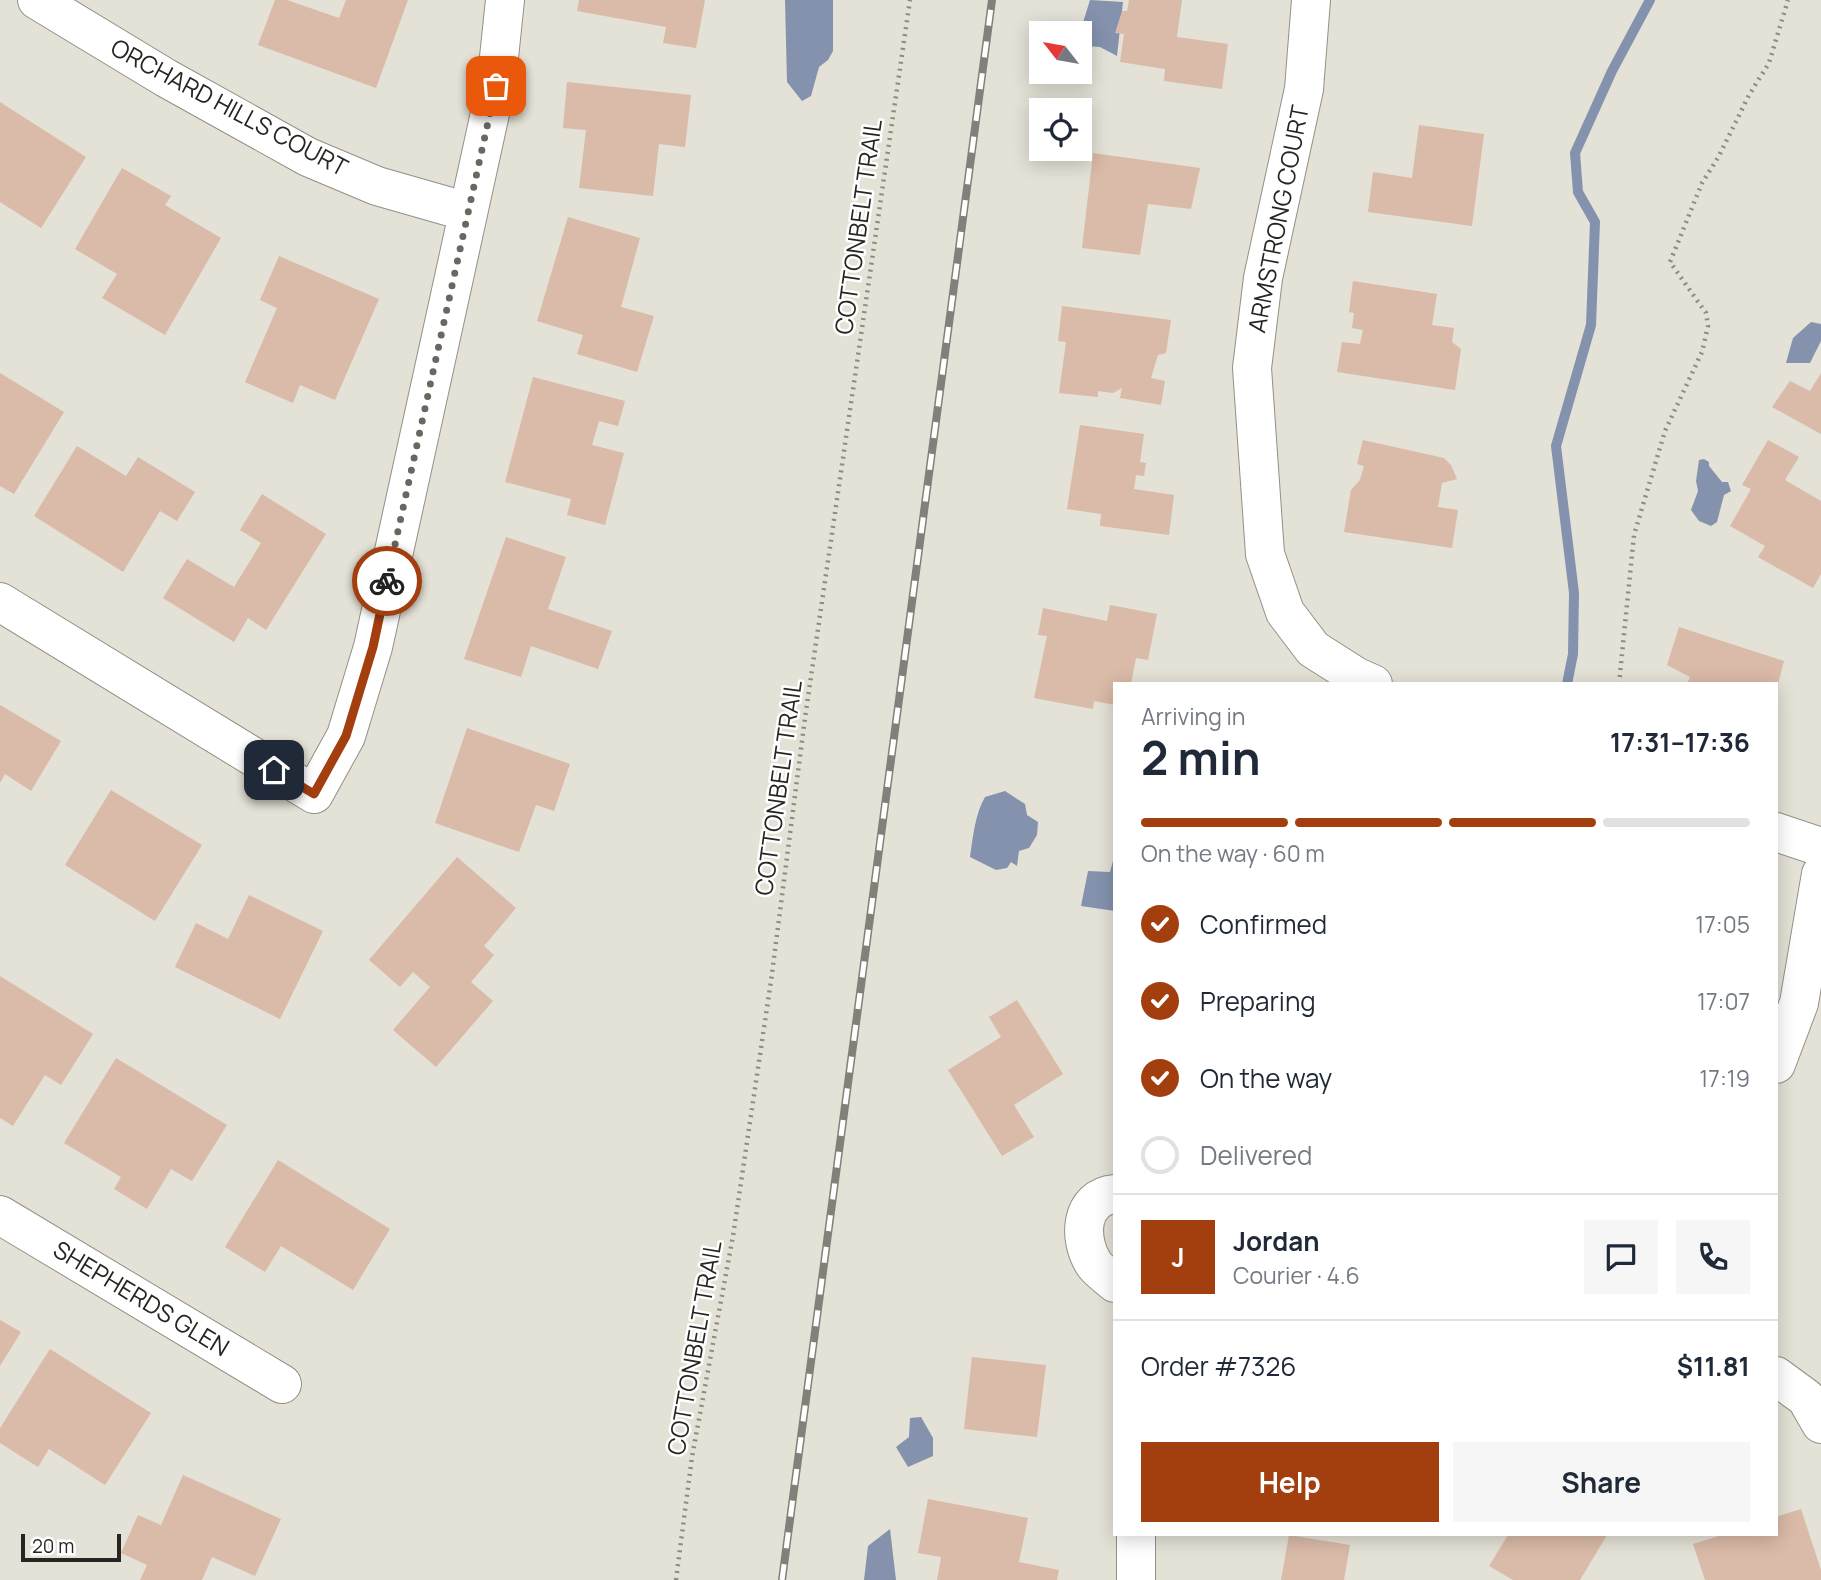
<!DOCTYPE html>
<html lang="en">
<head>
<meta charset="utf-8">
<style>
  body { margin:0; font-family:Manrope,sans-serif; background:#f6f6f7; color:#1f2937; height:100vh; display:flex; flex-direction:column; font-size:26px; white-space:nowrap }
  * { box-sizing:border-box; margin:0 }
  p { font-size:23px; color:#747a83 }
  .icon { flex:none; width:38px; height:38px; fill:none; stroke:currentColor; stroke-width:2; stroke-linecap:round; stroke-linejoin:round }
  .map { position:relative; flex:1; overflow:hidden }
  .sheet { position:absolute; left:1113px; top:682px; width:665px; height:854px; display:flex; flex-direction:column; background:#fff; border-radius:0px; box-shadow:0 4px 18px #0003 }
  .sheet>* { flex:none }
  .needle { width:46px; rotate:301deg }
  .fabs { position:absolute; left:1029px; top:21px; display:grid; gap:14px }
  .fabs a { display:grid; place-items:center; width:63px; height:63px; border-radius:0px; background:#fff; box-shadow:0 4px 18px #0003; font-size:35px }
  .scale { position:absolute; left:21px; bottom:18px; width:100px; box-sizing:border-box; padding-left:7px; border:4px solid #272521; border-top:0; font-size:19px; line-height:24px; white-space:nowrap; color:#272521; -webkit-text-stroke:5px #fff; paint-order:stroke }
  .pin { position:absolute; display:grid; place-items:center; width:60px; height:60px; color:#fff; margin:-30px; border-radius:14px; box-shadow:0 4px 10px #0006 }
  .courier { position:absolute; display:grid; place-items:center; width:70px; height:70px; margin:-35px; border:5px solid #a33e0f; border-radius:50%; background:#fff; color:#222; box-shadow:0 2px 9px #0007 }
  .summary em { font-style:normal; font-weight:700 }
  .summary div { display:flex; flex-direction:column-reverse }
  .summary { display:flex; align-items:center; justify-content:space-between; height:119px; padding:0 28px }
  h1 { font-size:46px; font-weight:700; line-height:52px }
  .bar { display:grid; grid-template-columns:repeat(4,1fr); gap:10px 7px; align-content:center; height:84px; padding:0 28px }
  .bar i { height:9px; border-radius:5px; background:#e0e1e3 }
  .bar .on { background:#a33e0f }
  .bar p { grid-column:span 4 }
  .line { display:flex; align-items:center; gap:18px; padding:0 28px; border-top:2px solid #e0e1e3 }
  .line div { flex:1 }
  .round { display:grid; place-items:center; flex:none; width:74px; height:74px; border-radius:0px; background:#f6f6f7 }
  ol { padding:0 28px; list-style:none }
  li { display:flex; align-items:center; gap:21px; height:77px }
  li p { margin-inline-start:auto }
  li .icon { padding:7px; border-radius:50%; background:#a33e0f; color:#fff; stroke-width:4 }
  li:last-child { color:#747a83 }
  li i { width:38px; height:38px; border:4px solid #e0e1e3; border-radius:50% }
  .button { display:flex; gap:14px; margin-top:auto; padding:14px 28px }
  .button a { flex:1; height:80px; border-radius:0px; background:#a33e0f; color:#fff; font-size:28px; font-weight:700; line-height:80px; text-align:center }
  .button a+a { background:#f6f6f7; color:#1f2937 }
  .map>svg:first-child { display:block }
  .water { fill:#8492ae }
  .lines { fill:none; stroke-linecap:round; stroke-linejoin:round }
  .stream { stroke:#8492ae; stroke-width:10 }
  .building { fill:#dabaa8 }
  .minor-casing { stroke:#939085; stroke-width:40 }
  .path { stroke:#8e8b83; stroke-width:4.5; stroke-dasharray:2 5; stroke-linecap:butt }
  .minor { stroke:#fff; stroke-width:38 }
  .rail-casing { stroke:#828078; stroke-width:8 }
  .rail { stroke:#fff; stroke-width:5; stroke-dasharray:16; stroke-linecap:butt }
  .done { stroke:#696760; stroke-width:7; stroke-dasharray:0 12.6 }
  .route { stroke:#a33e0f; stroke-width:9 }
  .labels { text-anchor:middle; stroke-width:5; stroke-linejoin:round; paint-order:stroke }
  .street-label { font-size:24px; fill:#272521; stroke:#fff }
</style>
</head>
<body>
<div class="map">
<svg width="1821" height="1580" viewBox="0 0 1821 1580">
  <rect width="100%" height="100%" fill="#e4e1d6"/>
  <path class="water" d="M 785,0 L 833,0 L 833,51 L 828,60 L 819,67 L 811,96 L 802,101 L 787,82 Z
    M 1090,0 L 1123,2 L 1117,56 L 1100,47 L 1086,46 L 1081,29 Z
    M 1811,322 L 1821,324 L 1821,341 L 1810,363 L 1786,363 L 1793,338 Z
    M 1704,459 L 1709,462 L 1709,466 L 1722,482 L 1728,482 L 1731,491 L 1724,495 L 1717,522 L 1711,526 L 1699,521 L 1691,510 L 1698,491 L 1696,481 L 1699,460 Z
    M 1005,791 L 1025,804 L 1027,815 L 1038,822 L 1037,835 L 1029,848 L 1019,851 L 1017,866 L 1011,862 L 1007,868 L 996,870 L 970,857 C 973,837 975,814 985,797 Z
    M 1114,857 L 1115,911 L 1081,906 L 1088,871 L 1110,872 Z
    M 921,1417 L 933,1438 L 933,1456 L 908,1467 L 896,1447 L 909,1437 L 910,1418 Z
    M 890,1529 L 896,1580 L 864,1580 L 868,1546 Z"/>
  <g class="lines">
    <path class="stream" d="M 1567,684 L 1573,654 L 1574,593 L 1556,446 L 1591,325 L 1595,222 L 1578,192 L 1575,153 L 1612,71 L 1650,0"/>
  </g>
  <path class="building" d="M 275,0 L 287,0 L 339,18 L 346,0 L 408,0 L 376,88 L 258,45 Z
    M 579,0 L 705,0 L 696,48 L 663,43 L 666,27 L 577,11 Z
    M 1129,0 L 1182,0 L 1177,37 L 1228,44 L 1222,89 L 1164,81 L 1165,69 L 1120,62 L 1124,34 L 1115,33 L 1122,11 L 1127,11 Z
    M 567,82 L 691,95 L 685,147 L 659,144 L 653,196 L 579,188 L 586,130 L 563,128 Z
    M 0,102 L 86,157 L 41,228 L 0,202 Z
    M 1419,125 L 1484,134 L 1472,226 L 1368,212 L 1373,172 L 1412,178 Z
    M 1093,153 L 1200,168 L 1191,209 L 1148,204 L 1140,255 L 1082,248 Z
    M 122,168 L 171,196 L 165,205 L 221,238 L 165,335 L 102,298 L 117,274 L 75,249 Z
    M 568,217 L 640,238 L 621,307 L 654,316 L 637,372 L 577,354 L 583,335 L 537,321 Z
    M 279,256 L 379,299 L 335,400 L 300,385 L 293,403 L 245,382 L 277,308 L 260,300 Z
    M 1353,281 L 1437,294 L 1432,325 L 1454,328 L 1452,342 L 1461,349 L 1455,390 L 1337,372 L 1342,342 L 1360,344 L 1363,330 L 1352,328 L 1354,313 L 1349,312 Z
    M 1062,306 L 1171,320 L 1166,353 L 1158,355 L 1151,378 L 1165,381 L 1161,405 L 1120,398 L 1122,388 L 1113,393 L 1098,391 L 1098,397 L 1059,393 L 1066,342 L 1058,341 Z
    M 0,373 L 64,412 L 14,494 L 0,486 Z
    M 1821,373 L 1821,434 L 1772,407 L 1790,381 L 1810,391 Z
    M 533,377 L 625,401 L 618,426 L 599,421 L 592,445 L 624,453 L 605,525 L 567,515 L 571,499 L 505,482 Z
    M 1080,425 L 1144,434 L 1140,462 L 1146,463 L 1144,476 L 1136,475 L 1134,489 L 1174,495 L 1169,535 L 1100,526 L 1101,514 L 1067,509 Z
    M 1363,440 L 1444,458 L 1451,465 L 1457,479 L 1442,483 L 1438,507 L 1458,510 L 1452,548 L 1344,532 L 1351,490 L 1360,480 L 1364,466 L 1357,464 Z
    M 1768,440 L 1799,457 L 1785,480 L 1821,501 L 1821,574 L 1813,588 L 1758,557 L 1765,546 L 1730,526 L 1751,489 L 1742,485 Z
    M 77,446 L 126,476 L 138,457 L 195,492 L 177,521 L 160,511 L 123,572 L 34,516 Z
    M 262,494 L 326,534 L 266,630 L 248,618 L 234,642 L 163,598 L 187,559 L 234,587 L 261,543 L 240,530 Z
    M 506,537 L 566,557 L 548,609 L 612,631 L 598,669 L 531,646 L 521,677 L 464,659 Z
    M 1110,605 L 1157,614 L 1148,660 L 1136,658 L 1131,684 L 1115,684 L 1115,705 L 1094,701 L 1093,709 L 1034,698 L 1047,636 L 1038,635 L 1043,608 L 1107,621 Z
    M 1679,627 L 1784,661 L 1778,684 L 1687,684 L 1690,677 L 1667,665 Z
    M 0,705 L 61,741 L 31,791 L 5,774 L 0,783 Z
    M 467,728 L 570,764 L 554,811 L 536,805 L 519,852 L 435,823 Z
    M 111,790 L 202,845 L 155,921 L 65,865 Z
    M 457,857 L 516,908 L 484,946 L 494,955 L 471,982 L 493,1001 L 436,1067 L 393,1030 L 430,987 L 413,972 L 400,987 L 369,960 Z
    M 249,895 L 323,931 L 280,1019 L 175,967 L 196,923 L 228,939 Z
    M 0,976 L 93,1034 L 61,1085 L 45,1075 L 13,1126 L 0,1118 Z
    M 1017,1000 L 1063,1074 L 1014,1105 L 1034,1137 L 1002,1156 L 948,1070 L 1001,1037 L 989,1017 Z
    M 116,1058 L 227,1125 L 192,1181 L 171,1169 L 147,1209 L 114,1189 L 121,1177 L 64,1143 Z
    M 278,1160 L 390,1229 L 353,1290 L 281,1246 L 265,1272 L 225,1247 Z
    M 0,1320 L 21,1332 L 0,1366 Z
    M 50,1349 L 151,1413 L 105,1485 L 49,1449 L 38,1467 L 0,1443 L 0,1428 Z
    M 972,1357 L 1046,1365 L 1037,1437 L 964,1429 Z
    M 183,1475 L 281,1519 L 255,1576 L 212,1557 L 202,1580 L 140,1580 L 147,1565 L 121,1553 L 138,1515 L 161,1525 Z
    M 928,1499 L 1028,1518 L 1019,1562 L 1059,1570 L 1057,1580 L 937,1580 L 941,1557 L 918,1553 Z
    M 1801,1509 L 1821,1570 L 1821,1580 L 1705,1580 L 1693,1544 L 1722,1535 L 1776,1535 L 1776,1517 Z
    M 1289,1535 L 1350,1545 L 1344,1580 L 1281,1580 Z
    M 1508,1535 L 1607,1535 L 1580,1580 L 1513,1580 L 1489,1566 Z"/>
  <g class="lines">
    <defs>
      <path id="minor" d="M 37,0 L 166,78 L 308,157 L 377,186 L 468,212
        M 1311,0 L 1304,89 L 1263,278 L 1252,368 L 1265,554 L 1285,612 L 1313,649 L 1357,677 L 1373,684
        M 0,602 L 314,794 L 346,736 L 373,647 L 496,86 L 505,0
        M 1776,832 L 1821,847
        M 1776,1064 L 1799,1003 L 1821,874
        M 1115,1194 C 1079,1197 1078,1240 1094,1264 C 1099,1271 1108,1277 1115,1283
        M 0,1215 L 282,1384
        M 1776,1376 L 1806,1398 L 1821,1424
        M 1136,1580 L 1136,1535"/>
    </defs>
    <use href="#minor" class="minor-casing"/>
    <path class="path" d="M 1619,684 L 1634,535 L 1665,431 L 1702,352 L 1708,326 L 1706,313 L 1670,262 L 1702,183 L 1719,156 L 1749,95 L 1769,63 L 1788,0
      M 676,1580 L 692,1457 L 733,1236 L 771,981 L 805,718 L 910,0"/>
    <use href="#minor" class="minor"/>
    <defs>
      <path id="rail" d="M 782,1580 L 992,0"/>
    </defs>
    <use href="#rail" class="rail-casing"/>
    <use href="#rail" class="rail"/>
  </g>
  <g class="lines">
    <path class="done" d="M 387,581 L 496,86"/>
    <path class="route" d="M 274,770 L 314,794 L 346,736 L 373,647 L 387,581"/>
  </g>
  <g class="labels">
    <g class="street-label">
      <text transform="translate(229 108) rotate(28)" y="8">ORCHARD HILLS COURT</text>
      <text transform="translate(1279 219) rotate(-79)" y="8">ARMSTRONG COURT</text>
      <text transform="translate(859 227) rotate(-82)" y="8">COTTONBELT TRAIL</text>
      <text transform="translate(779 788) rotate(-82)" y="8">COTTONBELT TRAIL</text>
      <text transform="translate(141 1299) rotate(31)" y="8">SHEPHERDS GLEN</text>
      <text transform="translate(695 1348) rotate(-80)" y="8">COTTONBELT TRAIL</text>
    </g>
  </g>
</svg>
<div class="fabs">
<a><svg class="needle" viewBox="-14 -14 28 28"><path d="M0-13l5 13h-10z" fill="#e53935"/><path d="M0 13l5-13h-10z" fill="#747a83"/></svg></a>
<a><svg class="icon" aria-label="locate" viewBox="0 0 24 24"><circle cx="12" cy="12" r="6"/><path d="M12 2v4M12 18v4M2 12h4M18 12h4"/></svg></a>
</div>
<div class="scale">20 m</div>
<div class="pin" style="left:496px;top:86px;background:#ea580c"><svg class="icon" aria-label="bag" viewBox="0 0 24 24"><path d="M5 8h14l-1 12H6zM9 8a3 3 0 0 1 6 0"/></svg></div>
<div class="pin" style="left:274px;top:770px;background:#1f2937"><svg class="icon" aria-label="home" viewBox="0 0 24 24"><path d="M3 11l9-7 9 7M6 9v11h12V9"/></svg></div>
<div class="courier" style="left:387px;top:581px"><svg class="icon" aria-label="bike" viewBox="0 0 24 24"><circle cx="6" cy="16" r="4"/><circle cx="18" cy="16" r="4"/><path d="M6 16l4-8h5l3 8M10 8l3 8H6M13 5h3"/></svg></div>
<section class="sheet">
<div class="summary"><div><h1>2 min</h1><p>Arriving in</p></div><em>17:31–17:36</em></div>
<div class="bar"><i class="on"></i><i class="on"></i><i class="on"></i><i></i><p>On the way · 60 m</p></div>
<ol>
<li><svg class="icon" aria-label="check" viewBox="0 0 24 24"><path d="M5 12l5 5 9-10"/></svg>Confirmed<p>17:05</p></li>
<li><svg class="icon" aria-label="check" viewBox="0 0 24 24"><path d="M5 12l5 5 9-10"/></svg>Preparing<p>17:07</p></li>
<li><svg class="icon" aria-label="check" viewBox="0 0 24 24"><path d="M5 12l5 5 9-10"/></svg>On the way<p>17:19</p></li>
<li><i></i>Delivered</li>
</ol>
<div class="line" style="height:126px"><b class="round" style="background:#a33e0f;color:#fff">J</b><div><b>Jordan</b><p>Courier · 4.6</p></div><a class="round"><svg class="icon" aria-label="chat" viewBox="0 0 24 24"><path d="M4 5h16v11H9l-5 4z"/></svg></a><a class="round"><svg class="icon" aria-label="phone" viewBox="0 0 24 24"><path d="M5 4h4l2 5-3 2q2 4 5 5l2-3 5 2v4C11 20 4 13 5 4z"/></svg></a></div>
<div class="line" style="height:91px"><div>Order #7326</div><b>$11.81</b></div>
<div class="button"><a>Help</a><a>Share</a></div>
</section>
</div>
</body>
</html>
